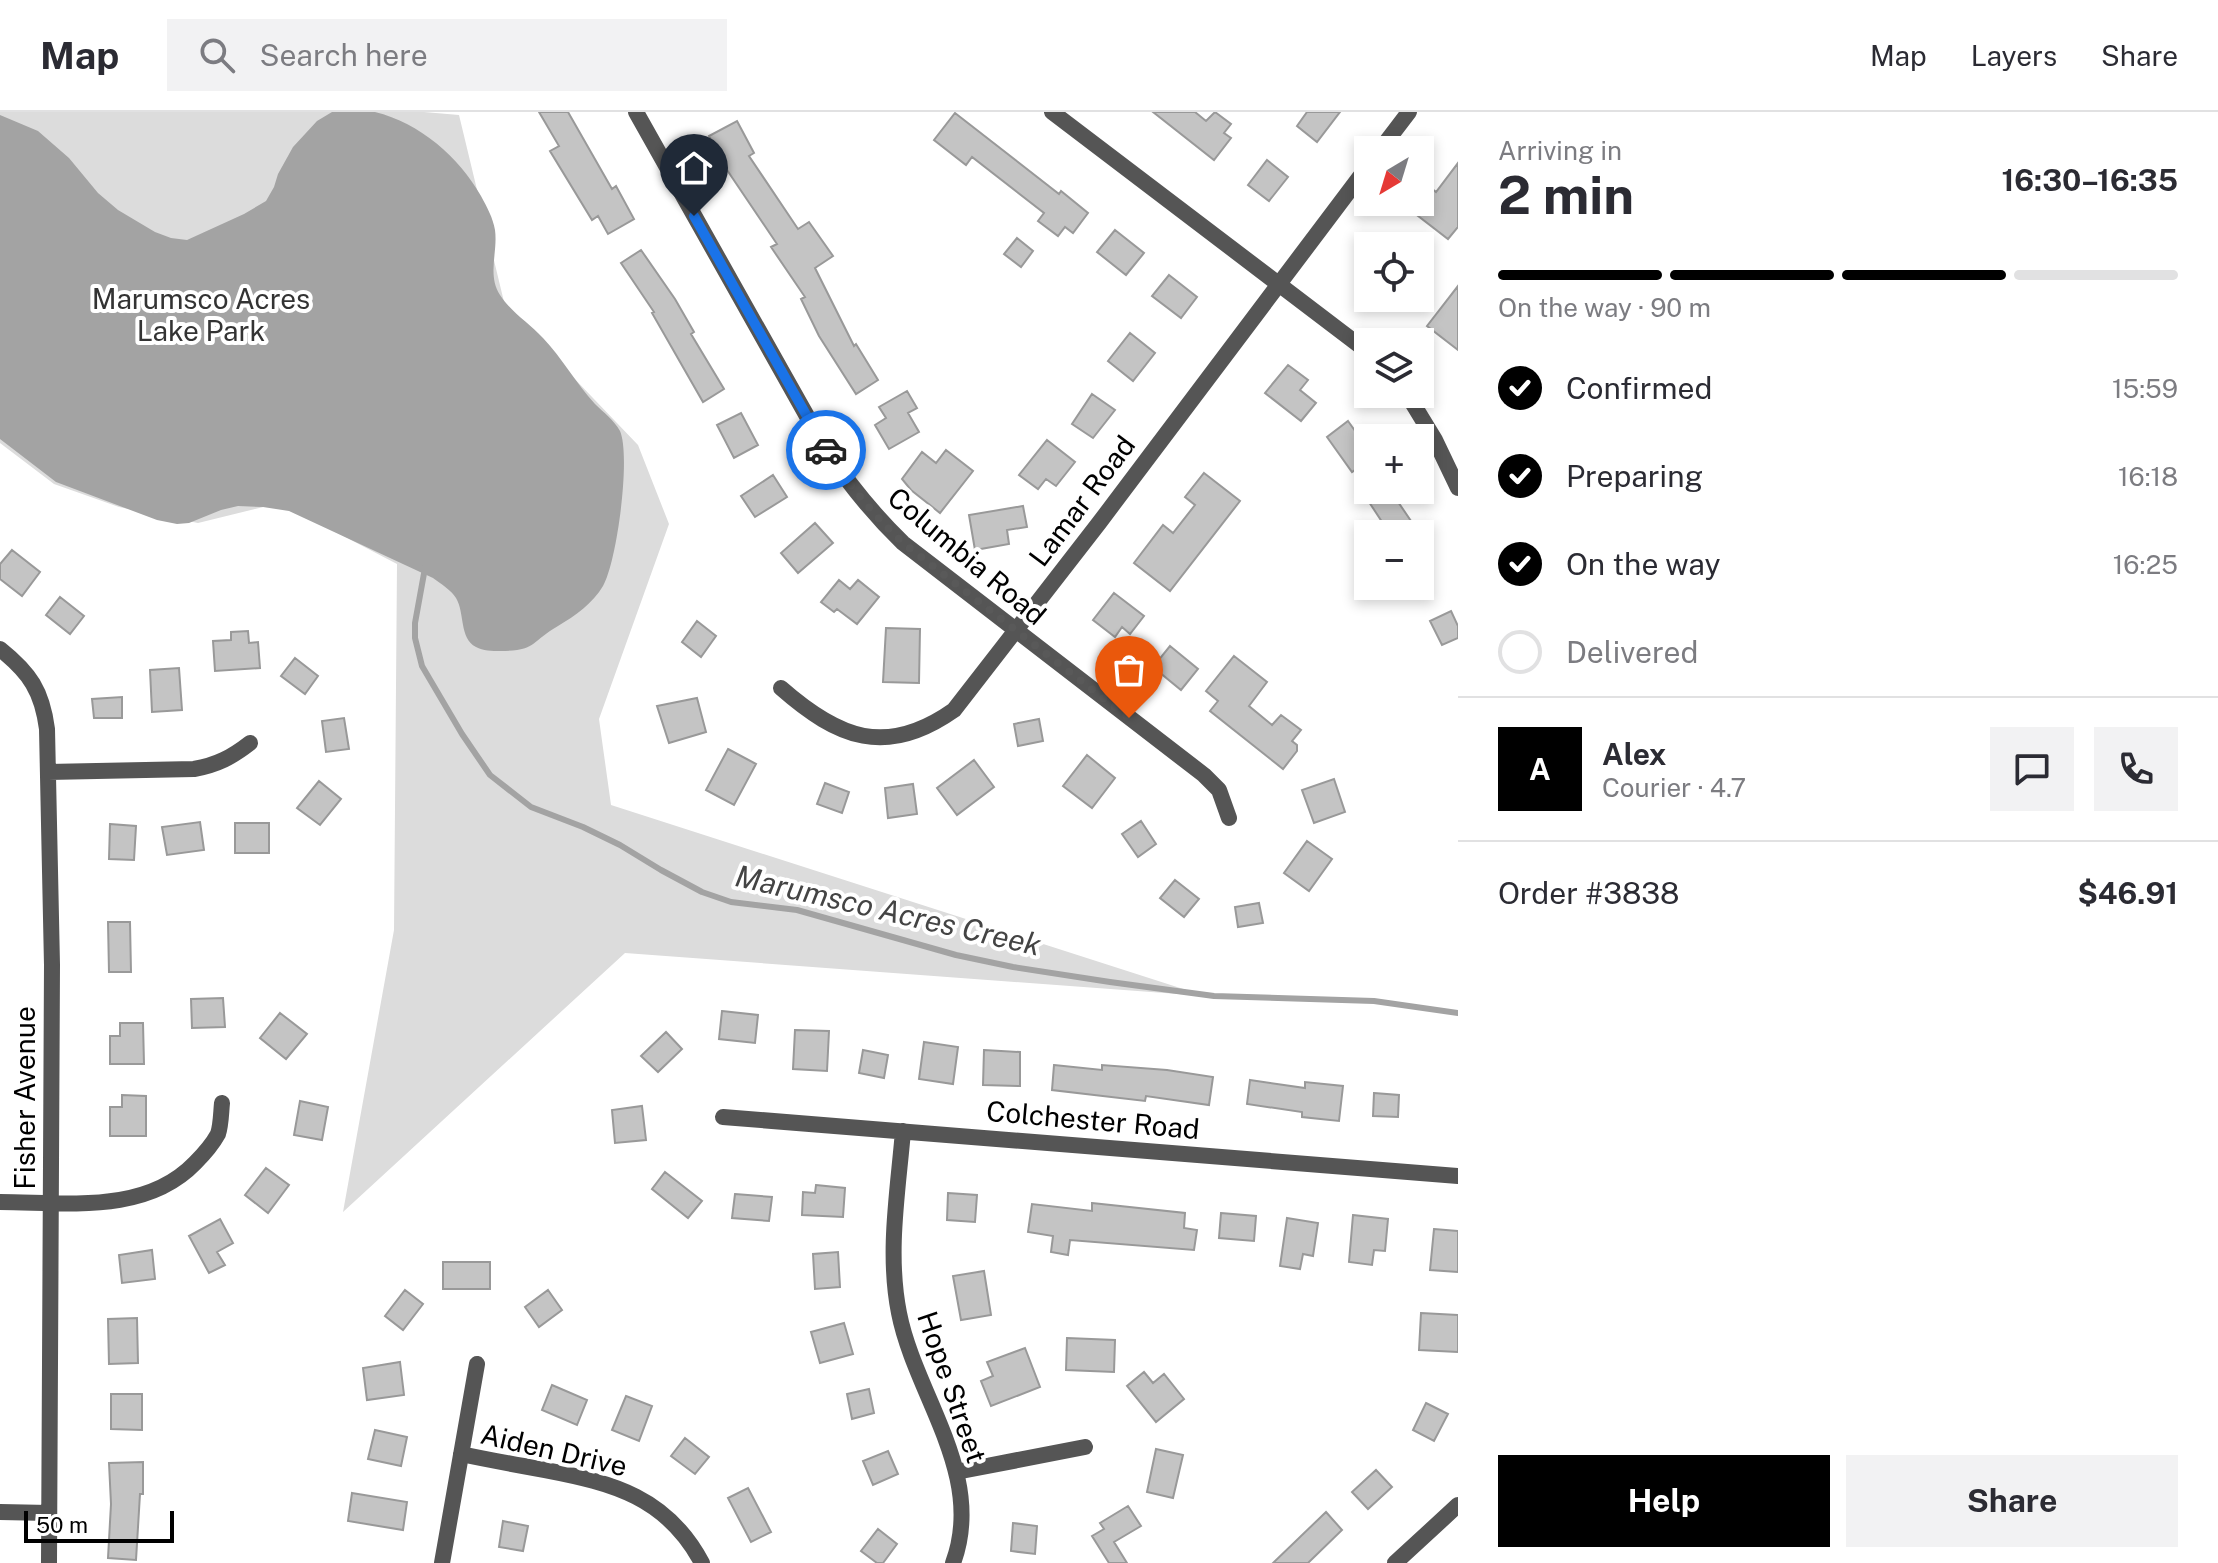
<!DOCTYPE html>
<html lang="en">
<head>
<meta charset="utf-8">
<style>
  body { margin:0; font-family:"Public Sans",sans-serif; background:#f2f2f3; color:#2b2b33; height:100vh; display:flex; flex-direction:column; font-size:30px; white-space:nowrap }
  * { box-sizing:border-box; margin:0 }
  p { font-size:26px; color:#7c7c81 }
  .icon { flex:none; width:44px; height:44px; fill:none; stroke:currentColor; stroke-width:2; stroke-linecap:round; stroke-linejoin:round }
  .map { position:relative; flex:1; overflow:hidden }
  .drawer { display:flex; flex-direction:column; background:#fff; width:760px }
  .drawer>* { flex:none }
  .needle { width:52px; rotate:218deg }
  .controls { position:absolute; left:1354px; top:24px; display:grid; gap:16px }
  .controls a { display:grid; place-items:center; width:80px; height:80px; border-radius:0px; background:#fff; box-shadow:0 4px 12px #0003; font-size:40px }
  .scale { position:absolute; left:24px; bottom:20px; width:150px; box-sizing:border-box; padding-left:8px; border:4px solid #000; border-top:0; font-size:22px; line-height:28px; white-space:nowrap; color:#000; -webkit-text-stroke:6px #fff; paint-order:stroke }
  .pin { position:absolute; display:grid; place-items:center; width:68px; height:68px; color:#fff; margin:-82px -34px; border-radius:50% 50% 50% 0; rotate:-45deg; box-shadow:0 0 8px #0007 }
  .pin .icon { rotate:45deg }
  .courier { position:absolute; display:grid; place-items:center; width:80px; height:80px; margin:-40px; border:6px solid #1a73e8; border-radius:50%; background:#fff; color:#222; box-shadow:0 2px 10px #0007 }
  .head em { font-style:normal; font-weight:700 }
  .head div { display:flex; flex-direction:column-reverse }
  .head { display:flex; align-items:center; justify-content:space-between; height:136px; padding:0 40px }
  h1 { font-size:52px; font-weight:700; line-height:60px }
  .bar { display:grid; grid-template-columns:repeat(4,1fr); gap:12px 8px; align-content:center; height:96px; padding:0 40px }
  .bar i { height:10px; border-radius:6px; background:#e1e1e2 }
  .bar .selected { background:#000 }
  .bar p { grid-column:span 4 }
  .line { display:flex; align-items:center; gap:20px; padding:0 40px; border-top:2px solid #e1e1e2 }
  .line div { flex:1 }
  .round { display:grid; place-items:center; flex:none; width:84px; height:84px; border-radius:0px; background:#f2f2f3 }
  ol { padding:0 40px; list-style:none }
  li { display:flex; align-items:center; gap:24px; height:88px }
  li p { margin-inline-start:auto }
  li .icon { padding:8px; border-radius:50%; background:#000; color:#fff; stroke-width:4 }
  li:last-child { color:#7c7c81 }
  li i { width:44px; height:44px; border:4px solid #e1e1e2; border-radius:50% }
  .button { display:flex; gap:16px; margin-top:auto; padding:16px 40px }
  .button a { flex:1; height:92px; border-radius:0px; background:#000; color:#fff; font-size:32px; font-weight:700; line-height:92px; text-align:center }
  .button a+a { background:#f2f2f3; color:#2b2b33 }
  header { display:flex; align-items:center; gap:48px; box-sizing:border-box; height:112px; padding:0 40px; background:#fff; border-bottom:2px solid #e1e1e2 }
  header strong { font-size:38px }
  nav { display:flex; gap:44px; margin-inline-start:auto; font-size:28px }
  .search { width:560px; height:72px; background:#f2f2f3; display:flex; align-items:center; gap:20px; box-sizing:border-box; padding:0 28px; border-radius:0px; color:#7c7c81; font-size:30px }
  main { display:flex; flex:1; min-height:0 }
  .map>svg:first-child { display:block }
  .green { fill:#dcdcdc }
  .water { fill:#a3a3a3 }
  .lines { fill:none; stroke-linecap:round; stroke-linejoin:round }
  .stream { stroke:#a3a3a3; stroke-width:6 }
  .building { fill:#c4c4c4; stroke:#999; stroke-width:2 }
  .minor { stroke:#555; stroke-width:16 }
  .tertiary { stroke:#555; stroke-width:16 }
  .done { stroke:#595959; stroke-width:8; stroke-dasharray:0 14.4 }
  .route { stroke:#1a73e8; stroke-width:10 }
  .labels { text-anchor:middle; stroke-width:8; stroke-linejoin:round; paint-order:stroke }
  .park-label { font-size:28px; fill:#333; stroke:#fff }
  .street-label { font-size:28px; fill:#000; stroke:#fff }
  .water-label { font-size:30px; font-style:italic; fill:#444; stroke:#fff }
</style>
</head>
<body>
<header>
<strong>Map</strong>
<div class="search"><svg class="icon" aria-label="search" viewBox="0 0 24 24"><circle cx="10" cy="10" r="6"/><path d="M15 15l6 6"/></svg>Search here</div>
<nav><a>Map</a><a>Layers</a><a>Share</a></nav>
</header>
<main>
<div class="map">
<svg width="1458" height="1451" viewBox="0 0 1458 1451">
  <rect width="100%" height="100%" fill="#fff"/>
  <path class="green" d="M 0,0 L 424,0 L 459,3 L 505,194 L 638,333 L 669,412 L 599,607 L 611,693 L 1205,884 L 625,841 L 343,1100 L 394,818 L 397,452 L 280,391 L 198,411 L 119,395 L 54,372 L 0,331 Z"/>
  <path class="water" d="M 332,0 C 345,0 362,0 375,0 C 420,11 459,45 481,84 C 487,95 493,106 495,118 C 498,140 487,163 500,183 C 511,200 529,211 543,226 C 562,246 576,271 595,292 C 604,301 614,308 620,319 C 631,344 617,450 603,474 C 593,491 575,504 558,514 C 530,530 537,539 500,539 C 492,539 483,539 476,535 C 459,526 465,501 456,486 C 451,478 441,472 433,466 L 289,399 L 263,395 L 238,394 L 221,398 L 189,411 L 177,412 L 157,408 L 56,370 L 0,327 L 0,3 L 38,19 L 69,46 L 98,81 L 118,98 L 155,120 L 171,126 L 187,128 L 244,102 L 266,89 L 274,75 L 278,62 L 293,35 L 317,9 Z"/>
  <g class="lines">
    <path class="stream" d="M 425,456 L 415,511 L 415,526 L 422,554 L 462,622 L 490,663 L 531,695 L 583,715 L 620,733 L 661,758 L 702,780 L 731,790 L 797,798 L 956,843 L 1013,855 L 1110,870 L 1214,884 L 1374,889 L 1458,901"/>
  </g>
  <path class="building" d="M 539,0 L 568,0 L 612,77 L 616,74 L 634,107 L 608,122 L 598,104 L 592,108 L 550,39 L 559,34 Z
    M 1153,0 L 1195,0 L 1206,9 L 1215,0 L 1231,12 L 1224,21 L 1231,26 L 1214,48 Z
    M 1307,0 L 1340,0 L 1317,30 L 1297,14 Z
    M 955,1 L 1059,82 L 1061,79 L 1088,101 L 1073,121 L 1065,115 L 1058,124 L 1038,109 L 1044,101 L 972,45 L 966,53 L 934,28 Z
    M 737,9 L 754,41 L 749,44 L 798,117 L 809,110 L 833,144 L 815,156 L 854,234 L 856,232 L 878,268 L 856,282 L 819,224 L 801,187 L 805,185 L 771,135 L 777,132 L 723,52 L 709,24 Z
    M 1267,48 L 1288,65 L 1269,89 L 1248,73 Z
    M 1458,51 L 1458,115 L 1448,127 L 1400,90 L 1420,90 L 1420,67 L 1436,80 Z
    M 1115,118 L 1144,141 L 1126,163 L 1097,140 Z
    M 1017,126 L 1033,139 L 1021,155 L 1004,142 Z
    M 641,138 L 675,187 L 694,220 L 691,222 L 724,277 L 703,290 L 652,201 L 654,200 L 621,151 Z
    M 1169,163 L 1197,185 L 1181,206 L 1152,184 Z
    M 1458,174 L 1458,238 L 1427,214 Z
    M 1130,221 L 1155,241 L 1133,269 L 1108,249 Z
    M 1288,253 L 1308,268 L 1300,278 L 1316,291 L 1301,309 L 1265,281 Z
    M 907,279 L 917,296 L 908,301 L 919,320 L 889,337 L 875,313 L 886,306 L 879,295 Z
    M 1092,282 L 1115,298 L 1093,326 L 1072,312 Z
    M 741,301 L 758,333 L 734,346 L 717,313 Z
    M 1348,309 L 1368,337 L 1368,349 L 1352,360 L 1327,325 Z
    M 1047,328 L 1075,350 L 1056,374 L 1046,367 L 1038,377 L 1019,363 Z
    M 946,338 L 973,359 L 940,401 L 911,378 L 902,367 L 922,340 L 936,351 Z
    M 1204,361 L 1240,389 L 1170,479 L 1134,451 L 1163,413 L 1173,421 L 1195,393 L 1185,385 Z
    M 773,363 L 787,385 L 755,405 L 741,384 Z
    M 1387,378 L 1390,378 L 1413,412 L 1398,422 L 1390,422 L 1369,390 Z
    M 1023,394 L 1027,415 L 1007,418 L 1009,432 L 975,438 L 969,403 Z
    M 815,411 L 833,431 L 798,461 L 781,441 Z
    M 12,438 L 40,460 L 22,484 L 0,467 L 0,452 Z
    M 839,468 L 850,477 L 858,468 L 879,485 L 857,512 L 837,497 L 834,500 L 821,490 Z
    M 1114,481 L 1144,504 L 1130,522 L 1122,515 L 1115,525 L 1093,508 Z
    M 60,485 L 84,504 L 70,522 L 46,503 Z
    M 1451,499 L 1458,514 L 1458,526 L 1442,533 L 1430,509 Z
    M 697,509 L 716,524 L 701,545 L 682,530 Z
    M 886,516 L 920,517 L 919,571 L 883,570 Z
    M 248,519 L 249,531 L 258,530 L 260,556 L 215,559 L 213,529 L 231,528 L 231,520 Z
    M 1170,534 L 1198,557 L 1181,578 L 1153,555 Z
    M 1234,544 L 1267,570 L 1249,594 L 1272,613 L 1281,603 L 1301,618 L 1292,629 L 1297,633 L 1297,639 L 1283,657 L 1210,599 L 1218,589 L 1206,579 Z
    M 295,546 L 318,564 L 305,582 L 281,564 Z
    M 179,556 L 182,598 L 152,600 L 150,558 Z
    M 122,585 L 122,606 L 94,606 L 92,587 Z
    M 697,586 L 706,620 L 669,631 L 657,594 Z
    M 344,606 L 349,637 L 326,640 L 322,609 Z
    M 1039,607 L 1043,629 L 1018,634 L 1014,612 Z
    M 728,637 L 756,652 L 734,693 L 706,678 Z
    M 1087,643 L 1115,666 L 1092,696 L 1063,674 Z
    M 974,648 L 994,675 L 957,703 L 937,676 Z
    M 1334,667 L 1345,700 L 1314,711 L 1302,678 Z
    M 319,669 L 341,687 L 320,713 L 297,696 Z
    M 825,671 L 849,680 L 842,701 L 817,692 Z
    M 913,672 L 917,702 L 888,706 L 885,676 Z
    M 1141,709 L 1156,732 L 1138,745 L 1122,722 Z
    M 200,710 L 204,738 L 167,743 L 162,715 Z
    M 235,711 L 269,711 L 269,741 L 235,741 Z
    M 110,712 L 136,714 L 134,748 L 109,747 Z
    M 1307,729 L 1332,747 L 1309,779 L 1284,761 Z
    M 1175,768 L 1199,787 L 1184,805 L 1160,786 Z
    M 1259,791 L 1263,811 L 1238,815 L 1235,795 Z
    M 108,810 L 130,810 L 131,860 L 109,860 Z
    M 223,886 L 225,915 L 192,916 L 191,887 Z
    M 722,899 L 758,903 L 755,931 L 719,927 Z
    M 280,901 L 307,922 L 286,947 L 260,926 Z
    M 120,911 L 143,911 L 144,952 L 110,952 L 110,924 L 120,924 Z
    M 795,918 L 829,919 L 827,959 L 793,957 Z
    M 666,920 L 682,937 L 658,960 L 641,944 Z
    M 924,930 L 958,935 L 953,972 L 919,967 Z
    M 863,938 L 888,943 L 884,966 L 859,961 Z
    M 984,938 L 1020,940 L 1020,974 L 983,973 Z
    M 1054,953 L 1102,958 L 1102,953 L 1167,958 L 1213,965 L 1209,993 L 1146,984 L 1145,989 L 1052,978 Z
    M 1250,968 L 1305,976 L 1305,970 L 1343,974 L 1339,1009 L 1302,1005 L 1302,1000 L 1247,992 Z
    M 1374,981 L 1399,983 L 1398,1005 L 1373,1004 Z
    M 122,983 L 146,984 L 146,1024 L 110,1024 L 110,995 L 122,995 Z
    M 300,989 L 328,995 L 322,1028 L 294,1023 Z
    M 642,994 L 646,1028 L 615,1031 L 612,998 Z
    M 266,1056 L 289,1073 L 268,1101 L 245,1083 Z
    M 665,1060 L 702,1089 L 688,1106 L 652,1077 Z
    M 816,1073 L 845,1076 L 843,1105 L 802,1103 L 803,1080 L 815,1081 Z
    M 948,1081 L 977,1083 L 975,1110 L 947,1108 Z
    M 735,1082 L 772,1085 L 769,1109 L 732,1106 Z
    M 1092,1091 L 1185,1101 L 1184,1116 L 1197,1118 L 1194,1138 L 1070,1128 L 1068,1143 L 1051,1140 L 1053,1124 L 1028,1120 L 1032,1092 L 1092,1099 Z
    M 1221,1101 L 1256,1104 L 1254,1129 L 1219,1126 Z
    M 1353,1103 L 1388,1107 L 1385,1139 L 1374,1138 L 1372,1153 L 1349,1150 Z
    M 1287,1106 L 1318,1111 L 1313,1144 L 1303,1142 L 1300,1157 L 1280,1154 Z
    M 220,1107 L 233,1131 L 217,1140 L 225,1153 L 209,1161 L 189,1124 Z
    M 1434,1117 L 1458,1119 L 1458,1160 L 1430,1158 Z
    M 152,1138 L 155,1167 L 122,1171 L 119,1143 Z
    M 838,1140 L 840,1175 L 815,1177 L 813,1142 Z
    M 443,1150 L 490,1150 L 490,1177 L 443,1177 Z
    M 984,1159 L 991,1203 L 961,1208 L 953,1164 Z
    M 405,1178 L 423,1192 L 403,1218 L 385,1204 Z
    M 548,1178 L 562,1198 L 539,1215 L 525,1195 Z
    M 1421,1201 L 1458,1203 L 1458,1240 L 1419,1238 Z
    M 137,1206 L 138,1251 L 109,1252 L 108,1207 Z
    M 844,1211 L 853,1242 L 820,1251 L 811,1220 Z
    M 1067,1226 L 1115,1228 L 1114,1260 L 1066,1258 Z
    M 1025,1236 L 1040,1275 L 991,1294 L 981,1269 L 993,1264 L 987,1250 Z
    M 400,1250 L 404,1283 L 367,1288 L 363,1256 Z
    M 1144,1260 L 1153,1271 L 1164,1262 L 1184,1287 L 1156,1310 L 1127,1274 Z
    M 552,1273 L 587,1288 L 577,1313 L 542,1298 Z
    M 869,1277 L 874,1301 L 852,1307 L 847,1282 Z
    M 111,1282 L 142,1282 L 142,1318 L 111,1317 Z
    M 626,1284 L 652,1294 L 639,1329 L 612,1318 Z
    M 1426,1291 L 1448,1302 L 1434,1329 L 1413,1318 Z
    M 375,1318 L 407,1325 L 401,1354 L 368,1347 Z
    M 685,1326 L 709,1345 L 695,1362 L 671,1344 Z
    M 1156,1337 L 1183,1343 L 1173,1386 L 1147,1380 Z
    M 888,1339 L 898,1362 L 873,1373 L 863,1349 Z
    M 143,1350 L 143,1382 L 140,1382 L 136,1448 L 108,1446 L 111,1392 L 109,1351 Z
    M 1376,1358 L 1392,1375 L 1368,1397 L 1352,1380 Z
    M 748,1376 L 771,1420 L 751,1430 L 728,1386 Z
    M 352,1381 L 407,1390 L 403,1418 L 348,1409 Z
    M 1128,1394 L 1141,1414 L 1114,1430 L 1127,1451 L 1109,1451 L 1092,1424 L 1104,1417 L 1100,1411 Z
    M 1326,1400 L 1342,1418 L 1308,1451 L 1273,1451 Z
    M 503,1409 L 528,1414 L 523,1439 L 499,1435 Z
    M 1013,1411 L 1037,1414 L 1035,1442 L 1011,1439 Z
    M 878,1417 L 897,1432 L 883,1451 L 877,1451 L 861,1439 Z"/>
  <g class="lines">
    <path class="minor" d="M 636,0 L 826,338 C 849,372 873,402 903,431 L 1204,663 L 1219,678 L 1229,706
      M 1052,0 L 1368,240
      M 1380,38 L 1409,0
      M 1407,282 L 1435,328 L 1458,376
      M 0,537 C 30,561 42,579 47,617 L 52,853 L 49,1451
      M 781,576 C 838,626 886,646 954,598 L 1099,411 L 1368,54
      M 48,660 L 194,657 C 217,653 232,645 250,631
      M 723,1005 L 1458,1064
      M 903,1019 C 898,1079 887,1141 899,1201 C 915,1283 986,1363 953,1451
      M 0,1090 C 65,1090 145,1103 195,1051 C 203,1043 212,1033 218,1022 C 221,1013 221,1001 222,991
      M 461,1342 C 489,1348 517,1353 545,1358 C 613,1371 667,1385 702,1451
      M 956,1360 L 1085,1335
      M 0,1400 L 49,1401
      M 442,1451 L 477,1252"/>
    <path class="tertiary" d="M 1395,1451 L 1458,1393"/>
  </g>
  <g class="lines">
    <path class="done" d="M 826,338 C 849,373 872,401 903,431 L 1129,606"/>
    <path class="route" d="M 694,104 L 826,338"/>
  </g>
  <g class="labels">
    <g class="park-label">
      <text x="201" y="197">Marumsco Acres<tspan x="201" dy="32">Lake Park</tspan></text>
    </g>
    <g class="street-label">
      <text transform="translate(1082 389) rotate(-53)" y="10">Lamar Road</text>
      <text transform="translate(967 444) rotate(40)" y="10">Columbia Road</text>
      <text transform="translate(25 986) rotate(-90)" y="10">Fisher Avenue</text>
      <text transform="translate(1093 1008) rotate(5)" y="10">Colchester Road</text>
      <text transform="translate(952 1275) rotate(71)" y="10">Hope Street</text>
      <text transform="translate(554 1338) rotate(13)" y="10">Aiden Drive</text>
    </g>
    <g class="water-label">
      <text transform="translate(888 799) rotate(13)" y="10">Marumsco Acres Creek</text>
    </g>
  </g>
</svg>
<div class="controls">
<a><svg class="needle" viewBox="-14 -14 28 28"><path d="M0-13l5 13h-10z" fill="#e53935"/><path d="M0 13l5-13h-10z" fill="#7c7c81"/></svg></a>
<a><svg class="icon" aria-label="locate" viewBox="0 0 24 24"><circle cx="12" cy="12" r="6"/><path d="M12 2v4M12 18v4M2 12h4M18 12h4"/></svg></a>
<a><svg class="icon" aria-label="layers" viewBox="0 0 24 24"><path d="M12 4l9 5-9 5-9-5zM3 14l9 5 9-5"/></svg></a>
<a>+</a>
<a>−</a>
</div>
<div class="scale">50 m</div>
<div class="pin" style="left:1129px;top:606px;background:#ea580c"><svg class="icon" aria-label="bag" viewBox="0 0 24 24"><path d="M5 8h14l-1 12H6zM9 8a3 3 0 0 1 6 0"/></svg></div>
<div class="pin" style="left:694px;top:104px;background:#1f2937"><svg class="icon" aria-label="home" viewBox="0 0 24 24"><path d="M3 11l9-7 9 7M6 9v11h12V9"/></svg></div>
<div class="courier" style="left:826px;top:338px"><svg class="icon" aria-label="car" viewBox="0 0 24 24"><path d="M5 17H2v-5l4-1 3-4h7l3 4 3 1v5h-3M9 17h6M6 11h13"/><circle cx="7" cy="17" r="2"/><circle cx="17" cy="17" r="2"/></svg></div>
</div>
<section class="drawer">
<div class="head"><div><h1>2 min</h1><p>Arriving in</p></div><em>16:30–16:35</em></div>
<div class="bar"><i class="selected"></i><i class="selected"></i><i class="selected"></i><i></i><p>On the way · 90 m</p></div>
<ol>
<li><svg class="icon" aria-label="check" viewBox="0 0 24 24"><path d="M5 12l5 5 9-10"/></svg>Confirmed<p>15:59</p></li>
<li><svg class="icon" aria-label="check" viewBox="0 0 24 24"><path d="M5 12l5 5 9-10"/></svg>Preparing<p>16:18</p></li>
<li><svg class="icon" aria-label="check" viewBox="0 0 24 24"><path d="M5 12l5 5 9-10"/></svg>On the way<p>16:25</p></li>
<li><i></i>Delivered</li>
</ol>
<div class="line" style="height:144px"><b class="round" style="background:#000;color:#fff">A</b><div><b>Alex</b><p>Courier · 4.7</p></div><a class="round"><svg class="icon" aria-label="chat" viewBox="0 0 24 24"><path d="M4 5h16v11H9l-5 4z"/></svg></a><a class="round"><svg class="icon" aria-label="phone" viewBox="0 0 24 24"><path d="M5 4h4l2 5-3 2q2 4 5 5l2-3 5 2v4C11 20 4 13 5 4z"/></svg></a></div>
<div class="line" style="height:104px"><div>Order #3838</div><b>$46.91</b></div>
<div class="button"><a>Help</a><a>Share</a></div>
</section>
</main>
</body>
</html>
